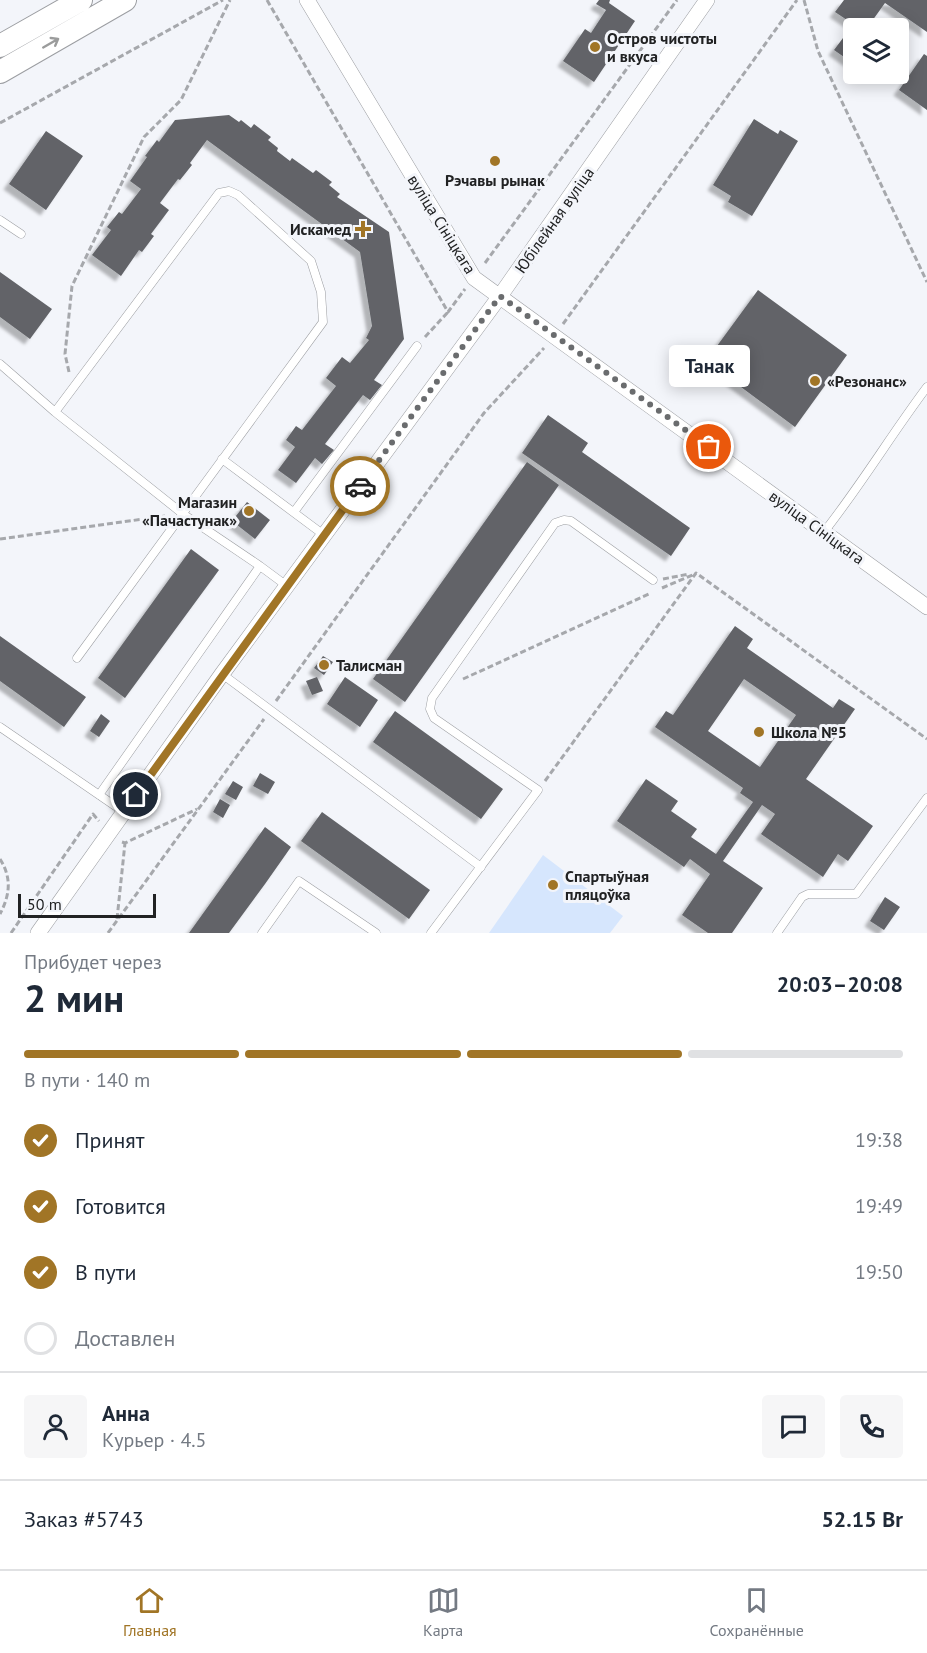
<!DOCTYPE html>
<html lang="ru">
<head>
<meta charset="utf-8">
<style>
  body { margin:0; font-family:"PT Sans",sans-serif; background:#f6f6f7; color:#1f2937; height:100vh; display:flex; flex-direction:column; font-size:22px; white-space:nowrap }
  * { box-sizing:border-box; margin:0 }
  p { font-size:20px; color:#747a83 }
  .icon { flex:none; width:33px; height:33px; fill:none; stroke:currentColor; stroke-width:2; stroke-linecap:round; stroke-linejoin:round }
  .map { position:relative; height:933px; overflow:hidden }
  .details { display:flex; flex-direction:column; background:#fff; flex:1 }
  .details>* { flex:none }
  .tools { position:absolute; left:843px; top:18px; display:grid; gap:12px }
  .tools a { display:grid; place-items:center; width:66px; height:66px; border-radius:6px; background:#fff; box-shadow:0 3px 15px #0003; font-size:30px }
  .scale { position:absolute; left:18px; bottom:15px; width:138px; box-sizing:border-box; padding-left:6px; border:3px solid #212223; border-top:0; font-size:16px; line-height:21px; white-space:nowrap; color:#212223; -webkit-text-stroke:4px #f3f5fa; paint-order:stroke }
  .pin { position:absolute; display:grid; place-items:center; width:51px; height:51px; color:#fff; margin:-26px; border:3px solid #fff; border-radius:50%; box-shadow:0 2px 6px #0007 }
  .courier { position:absolute; display:grid; place-items:center; width:60px; height:60px; margin:-30px; border:4px solid #a17526; border-radius:50%; background:#fff; color:#222; box-shadow:0 2px 8px #0007 }
  .bubble { position:absolute; height:42px; border-radius:6px; background:#fff; box-shadow:0 3px 15px #0003; font-size:20px; font-weight:700; line-height:42px; text-align:center }
  .overview em { font-style:normal; font-weight:700 }
  .overview div { display:flex; flex-direction:column-reverse }
  .overview { display:flex; align-items:center; justify-content:space-between; height:102px; padding:0 24px }
  h1 { font-size:39px; font-weight:700; line-height:45px }
  .bar { display:grid; grid-template-columns:repeat(4,1fr); gap:9px 6px; align-content:center; height:72px; padding:0 24px }
  .bar i { height:8px; border-radius:4px; background:#e0e1e3 }
  .bar .current { background:#a17526 }
  .bar p { grid-column:span 4 }
  .line { display:flex; align-items:center; gap:15px; padding:0 24px; border-top:2px solid #e0e1e3 }
  .line div { flex:1 }
  .round { display:grid; place-items:center; flex:none; width:63px; height:63px; border-radius:6px; background:#f6f6f7 }
  ol { padding:0 24px; list-style:none }
  li { display:flex; align-items:center; gap:18px; height:66px }
  li p { margin-inline-start:auto }
  li .icon { padding:6px; border-radius:50%; background:#a17526; color:#fff; stroke-width:4 }
  li:last-child { color:#747a83 }
  li i { width:33px; height:33px; border:3px solid #e0e1e3; border-radius:50% }
  .tabs { display:flex; justify-content:space-around; align-items:center; height:84px; border-top:2px solid #e0e1e3; background:#fff; font-size:16px; color:#747a83 }
  .tabs a { display:grid; justify-items:center; gap:3px }
  .tabs .current { color:#a17526 }
  .map>svg:first-child { display:block }
  .green { fill:#d6e6fd }
  .building { fill:#626468; fill-rule:evenodd; filter:url(#shadow) }
  .lines { fill:none; stroke-linecap:round; stroke-linejoin:round }
  .service-casing { stroke:#9c9ea2; stroke-width:9 }
  .minor-casing { stroke:#9c9ea2; stroke-width:16 }
  .secondary-casing { stroke:#9c9ea2; stroke-width:24 }
  .path { stroke:#a6a8ac; stroke-width:3; stroke-dasharray:6 3; stroke-linecap:butt }
  .service { stroke:#fff; stroke-width:8 }
  .minor { stroke:#fff; stroke-width:15 }
  .secondary { stroke:#fff; stroke-width:22 }
  .oneway { stroke:#9b9c9c }
  .done { stroke:#6a6c6e; stroke-width:6; stroke-dasharray:0 10.8 }
  .route { stroke:#a17526; stroke-width:8 }
  .poi-dot { fill:#a17526; stroke:#f3f5fa; stroke-width:2 }
  .labels { text-anchor:middle; stroke-width:6; stroke-linejoin:round; paint-order:stroke }
  .poi-label { font-size:16px; font-weight:bold; fill:#212223; stroke:#f3f5fa; text-anchor:start }
  .street-label { font-size:16px; fill:#212223; stroke:#f3f5fa }
</style>
</head>
<body>
<div class="map">
<svg width="927" height="933" viewBox="0 0 927 933">
  <defs>
    <filter id="shadow"><feDropShadow dx="-5.5" dy="5.5" stdDeviation="1.5" flood-color="#0004"/></filter>
  </defs>
  <rect width="100%" height="100%" fill="#f3f5fa"/>
  <path class="green" d="M 543,855 L 623,916 L 610,933 L 489,933 Z"/>
  <path class="building" d="M 599,0 L 610,0 L 609,3 L 635,21 L 594,82 L 563,61 L 585,29 L 591,33 L 606,10 L 596,4 Z
    M 844,0 L 927,0 L 927,32 L 885,3 L 867,28 L 859,28 L 835,12 Z
    M 843,38 L 854,46 L 854,64 L 834,50 Z
    M 924,54 L 927,56 L 927,110 L 899,90 Z
    M 229,115 L 239,122 L 241,120 L 251,128 L 254,124 L 271,137 L 268,140 L 278,148 L 277,151 L 290,161 L 292,158 L 313,173 L 316,170 L 332,182 L 329,185 L 340,194 L 337,197 L 389,232 L 404,339 L 374,380 L 382,385 L 370,400 L 363,395 L 325,444 L 334,450 L 322,464 L 315,458 L 296,483 L 278,470 L 295,447 L 286,440 L 296,426 L 302,430 L 336,386 L 326,378 L 342,357 L 350,363 L 369,340 L 366,338 L 372,326 L 360,252 L 207,140 L 190,163 L 192,165 L 180,180 L 178,179 L 160,203 L 169,210 L 151,234 L 154,236 L 142,252 L 139,250 L 121,276 L 92,255 L 111,230 L 107,227 L 119,212 L 122,214 L 141,189 L 130,181 L 147,157 L 145,156 L 157,140 L 159,142 L 175,120 Z
    M 754,119 L 778,134 L 780,130 L 798,141 L 752,216 L 728,202 L 731,196 L 713,185 Z
    M 46,131 L 83,156 L 46,210 L 9,184 Z
    M 0,272 L 52,309 L 30,339 L 0,317 Z
    M 758,290 L 847,355 L 795,427 L 706,361 Z
    M 548,415 L 588,443 L 582,452 L 690,528 L 671,556 L 522,453 Z
    M 527,462 L 559,485 L 405,702 L 373,679 Z
    M 247,502 L 270,520 L 255,539 L 232,521 Z
    M 191,549 L 219,570 L 125,698 L 98,678 Z
    M 735,626 L 753,639 L 747,648 L 833,708 L 839,699 L 855,709 L 806,779 L 873,826 L 848,861 L 838,854 L 823,877 L 761,834 L 775,814 L 762,805 L 723,861 L 763,888 L 732,933 L 708,933 L 682,915 L 710,874 L 690,859 L 684,867 L 617,821 L 646,779 L 678,801 L 671,811 L 697,829 L 691,837 L 716,854 L 753,802 L 740,793 L 743,788 L 655,727 L 666,711 L 673,715 ZM 744,679 L 796,715 L 760,767 L 708,731 Z
    M 0,636 L 86,697 L 64,727 L 0,681 Z
    M 323,656 L 333,662 L 324,675 L 314,668 Z
    M 317,677 L 323,691 L 312,695 L 306,681 Z
    M 345,677 L 378,700 L 360,727 L 327,704 Z
    M 395,711 L 503,789 L 481,819 L 373,742 Z
    M 101,714 L 110,721 L 99,737 L 90,731 Z
    M 260,773 L 275,782 L 268,794 L 253,786 Z
    M 233,781 L 243,787 L 236,800 L 225,794 Z
    M 220,799 L 230,805 L 223,818 L 213,812 Z
    M 322,812 L 430,890 L 409,919 L 301,841 Z
    M 265,827 L 291,847 L 265,884 L 229,933 L 189,933 Z
    M 885,897 L 900,907 L 884,930 L 870,921 Z"/>
  <g class="lines">
    <defs>
      <path id="service" d="M 0,220 L 21,234
        M 0,364 L 55,412 L 183,514 L 260,566 L 99,795
        M 55,412 L 219,193 L 229,191 L 238,195 L 311,261 L 321,292 L 323,322 L 77,658
        M 222,459 L 324,535
        M 294,512 L 417,346
        M 824,532 C 861,485 891,435 927,387
        M 260,566 L 287,586
        M 222,674 L 481,867
        M 0,727 L 124,812
        M 262,933 L 299,881 L 376,933
        M 431,933 L 538,790 L 434,718 L 430,709 L 432,698 L 555,523 L 564,520 L 571,521 L 653,580
        M 777,933 L 802,897 L 808,894 L 856,894 L 927,798"/>
      <path id="minor" d="M 307,0 L 474,278 L 927,607
        M 38,933 L 222,674 L 500,296 L 707,0"/>
      <path id="secondary" d="M 0,46 L 81,0
        M 0,72 L 125,0"/>
    </defs>
    <use href="#service" class="service-casing"/>
    <use href="#minor" class="minor-casing"/>
    <use href="#secondary" class="secondary-casing"/>
    <path class="path" d="M 267,0 L 448,312 L 465,289
      M 804,0 L 818,51 L 927,282
      M 0,123 L 223,0
      M 485,263 L 677,0
      M 563,324 L 797,0
      M 425,337 L 448,312
      M 69,372 L 65,354 L 72,286 L 144,137 L 181,100 L 230,0
      M 0,539 L 165,516
      M 663,579 L 689,574
      M 662,588 L 695,574
      M 463,679 L 651,593
      M 276,701 L 484,413 L 544,348
      M 545,781 L 696,573 L 927,739
      M 122,842 L 125,843 L 197,809
      M 0,859 C 12,878 10,895 0,914
      M 117,919 L 125,843
      M 11,933 L 93,814 L 99,821
      M 108,933 L 264,719"/>
    <use href="#service" class="service"/>
    <use href="#minor" class="minor"/>
    <use href="#secondary" class="secondary"/>
  </g>
  <defs><path id="oneway-shaft" d="M-6 0H5M1.5-3L5.5 0L1.5 3" fill="none" stroke-width="1.6" stroke-linecap="round" stroke-linejoin="round" transform="scale(1.5)"/></defs>
  <use class="oneway" href="#oneway-shaft" transform="translate(51 43) rotate(-30)"/>
  <g class="lines">
    <path class="done" d="M 360,486 L 500,296 L 709,447"/>
    <path class="route" d="M 136,795 L 360,486"/>
  </g>
  <g class="poi-dot">
    <circle cx="595" cy="47" r="6"/>
    <circle cx="495" cy="161" r="6"/>
    <path d="M360 220h6v6h6v6h-6v6h-6v-6h-6v-6h6z"/>
    <circle cx="815" cy="381" r="6"/>
    <circle cx="249" cy="511" r="6"/>
    <circle cx="324" cy="665" r="6"/>
    <circle cx="759" cy="732" r="6"/>
    <circle cx="553" cy="885" r="6"/>
  </g>
  <g class="labels">
    <g class="poi-label">
      <text x="607" y="44">Остров чистоты<tspan x="607" dy="18">и вкуса</tspan></text>
      <text x="495" y="186" text-anchor="middle">Рэчавы рынак</text>
      <text x="351" y="235" text-anchor="end">Искамед</text>
      <text x="827" y="387">«Резонанс»</text>
      <text x="237" y="508" text-anchor="end">Магазин<tspan x="237" dy="18">«Пачастунак»</tspan></text>
      <text x="336" y="671">Талисман</text>
      <text x="771" y="738">Школа №5</text>
      <text x="565" y="882">Спартыўная<tspan x="565" dy="18">пляцоўка</tspan></text>
    </g>
    <g class="street-label">
      <text transform="translate(554 220) rotate(-55)" y="6">Юбілейная вуліца</text>
      <text transform="translate(442 224) rotate(58)" y="6">вуліца Сініцкага</text>
      <text transform="translate(817 527) rotate(36)" y="6">вуліца Сініцкага</text>
    </g>
  </g>
</svg>
<div class="tools">
<a><svg class="icon" aria-label="layers" viewBox="0 0 24 24"><path d="M12 4l9 5-9 5-9-5zM3 14l9 5 9-5"/></svg></a>
</div>
<div class="scale">50 m</div>
<div class="pin" style="left:709px;top:447px;background:#ea580c"><svg class="icon" aria-label="bag" viewBox="0 0 24 24"><path d="M5 8h14l-1 12H6zM9 8a3 3 0 0 1 6 0"/></svg></div>
<div class="pin" style="left:136px;top:795px;background:#1f2937"><svg class="icon" aria-label="home" viewBox="0 0 24 24"><path d="M3 11l9-7 9 7M6 9v11h12V9"/></svg></div>
<div class="courier" style="left:360px;top:486px"><svg class="icon" aria-label="car" viewBox="0 0 24 24"><path d="M5 17H2v-5l4-1 3-4h7l3 4 3 1v5h-3M9 17h6M6 11h13"/><circle cx="7" cy="17" r="2"/><circle cx="17" cy="17" r="2"/></svg></div>
<div class="bubble" style="left:669px;top:345px;width:81px">Танак</div>
</div>
<section class="details">
<div class="overview"><div><h1>2 мин</h1><p>Прибудет через</p></div><em>20:03–20:08</em></div>
<div class="bar"><i class="current"></i><i class="current"></i><i class="current"></i><i></i><p>В пути · 140 m</p></div>
<ol>
<li><svg class="icon" aria-label="check" viewBox="0 0 24 24"><path d="M5 12l5 5 9-10"/></svg>Принят<p>19:38</p></li>
<li><svg class="icon" aria-label="check" viewBox="0 0 24 24"><path d="M5 12l5 5 9-10"/></svg>Готовится<p>19:49</p></li>
<li><svg class="icon" aria-label="check" viewBox="0 0 24 24"><path d="M5 12l5 5 9-10"/></svg>В пути<p>19:50</p></li>
<li><i></i>Доставлен</li>
</ol>
<div class="line" style="height:108px"><a class="round"><svg class="icon" aria-label="person" viewBox="0 0 24 24"><circle cx="12" cy="8" r="4"/><path d="M4 21q1-7 8-7t8 7"/></svg></a><div><b>Анна</b><p>Курьер · 4.5</p></div><a class="round"><svg class="icon" aria-label="chat" viewBox="0 0 24 24"><path d="M4 5h16v11H9l-5 4z"/></svg></a><a class="round"><svg class="icon" aria-label="phone" viewBox="0 0 24 24"><path d="M5 4h4l2 5-3 2q2 4 5 5l2-3 5 2v4C11 20 4 13 5 4z"/></svg></a></div>
<div class="line" style="height:78px"><div>Заказ #5743</div><b>52.15 Br</b></div>
</section>
<nav class="tabs">
<a class="current"><svg class="icon" aria-label="home" viewBox="0 0 24 24"><path d="M3 11l9-7 9 7M6 9v11h12V9"/></svg>Главная</a>
<a><svg class="icon" aria-label="map" viewBox="0 0 24 24"><path d="M3 6l6-2 6 2 6-2v14l-6 2-6-2-6 2zM9 4v14M15 6v14"/></svg>Карта</a>
<a><svg class="icon" aria-label="saved" viewBox="0 0 24 24"><path d="M7 4h10v16l-5-4-5 4z"/></svg>Сохранённые</a>
</nav>
</body>
</html>
